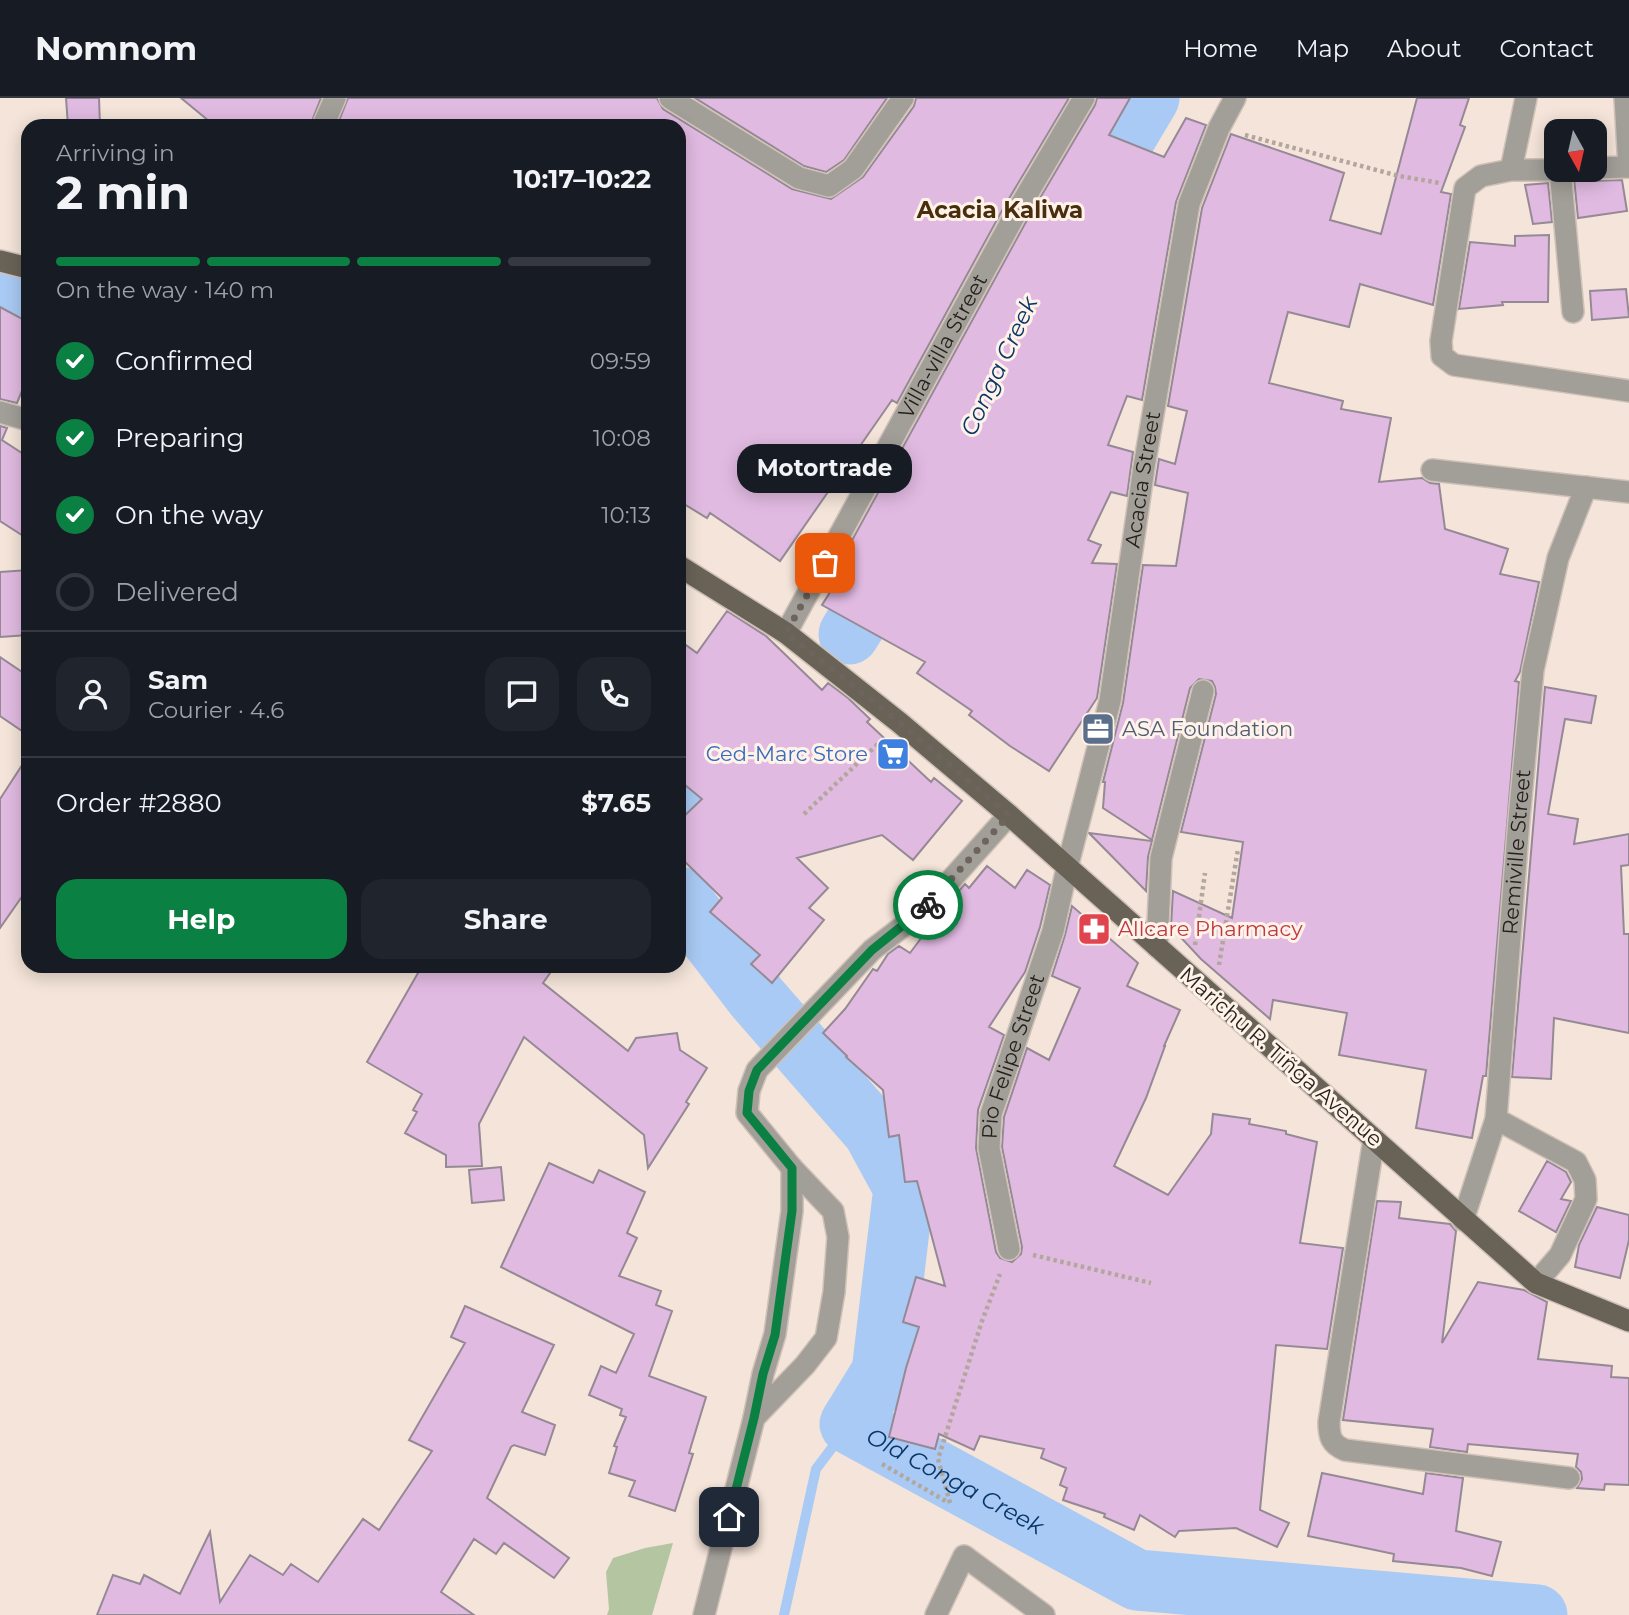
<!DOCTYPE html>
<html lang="en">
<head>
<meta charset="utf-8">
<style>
  body { margin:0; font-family:Montserrat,sans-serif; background:#20242c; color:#f1f3f6; height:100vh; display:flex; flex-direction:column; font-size:26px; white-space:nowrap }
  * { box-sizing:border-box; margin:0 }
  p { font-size:23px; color:#9ea1a6 }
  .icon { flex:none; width:38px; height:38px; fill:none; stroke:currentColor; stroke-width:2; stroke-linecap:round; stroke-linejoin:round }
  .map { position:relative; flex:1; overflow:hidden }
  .drawer { position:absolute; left:21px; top:21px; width:665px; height:854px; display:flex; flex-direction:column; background:#171b24; border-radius:21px; box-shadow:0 4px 18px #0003 }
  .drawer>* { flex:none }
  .needle { width:46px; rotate:172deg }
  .tools { position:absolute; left:1544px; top:21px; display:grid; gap:14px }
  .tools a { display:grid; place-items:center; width:63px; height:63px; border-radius:14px; background:#171b24; box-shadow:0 4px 18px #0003; font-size:35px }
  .pin { position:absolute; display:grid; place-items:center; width:60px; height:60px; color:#fff; margin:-30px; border-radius:14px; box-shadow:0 4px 10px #0006 }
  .courier { position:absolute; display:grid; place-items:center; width:70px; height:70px; margin:-35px; border:5px solid #0b8043; border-radius:50%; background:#fff; color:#222; box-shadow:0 2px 9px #0007 }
  .bubble { position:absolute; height:49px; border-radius:21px; background:#171b24; box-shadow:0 4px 18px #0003; font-size:23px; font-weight:700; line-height:49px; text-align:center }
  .summary em { font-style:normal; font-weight:700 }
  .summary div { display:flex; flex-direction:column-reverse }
  .summary { display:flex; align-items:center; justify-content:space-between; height:119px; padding:0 35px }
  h1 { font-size:46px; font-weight:700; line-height:52px }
  .bar { display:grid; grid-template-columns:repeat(4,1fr); gap:10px 7px; align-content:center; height:84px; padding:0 35px }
  .bar i { height:9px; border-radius:5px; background:#363941 }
  .bar .active { background:#0b8043 }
  .bar p { grid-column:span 4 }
  .line { display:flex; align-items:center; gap:18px; padding:0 35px; border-top:2px solid #363941 }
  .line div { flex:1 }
  .round { display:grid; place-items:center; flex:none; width:74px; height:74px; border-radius:21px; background:#20242c }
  ol { padding:0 35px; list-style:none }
  li { display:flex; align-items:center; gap:21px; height:77px }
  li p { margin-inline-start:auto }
  li .icon { padding:7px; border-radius:50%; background:#0b8043; color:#fff; stroke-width:4 }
  li:last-child { color:#9ea1a6 }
  li i { width:38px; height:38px; border:4px solid #363941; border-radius:50% }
  .action { display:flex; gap:14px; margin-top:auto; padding:14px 35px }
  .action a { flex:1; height:80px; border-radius:21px; background:#0b8043; color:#fff; font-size:28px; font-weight:700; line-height:80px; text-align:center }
  .action a+a { background:#20242c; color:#f1f3f6 }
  header { display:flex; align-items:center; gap:42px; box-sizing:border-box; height:98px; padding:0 35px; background:#171b24; border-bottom:2px solid #363941 }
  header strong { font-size:33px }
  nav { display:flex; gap:38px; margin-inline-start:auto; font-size:24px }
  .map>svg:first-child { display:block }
  .green { fill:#b4c5a1 }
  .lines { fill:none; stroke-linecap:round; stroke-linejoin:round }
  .stream { stroke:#a9caf4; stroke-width:10 }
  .river { stroke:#a9caf4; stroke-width:61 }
  .building { fill:#e1bae1; stroke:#958995; stroke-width:2 }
  .minor-casing { stroke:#cfc1b7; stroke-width:24 }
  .major-casing { stroke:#cfc1b7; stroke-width:24 }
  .path { stroke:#b3a69d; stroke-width:4.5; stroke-dasharray:3.5 3.5; stroke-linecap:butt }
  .minor { stroke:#a29e98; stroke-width:21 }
  .major { stroke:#696257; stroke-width:21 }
  .done { stroke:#6d645d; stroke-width:7; stroke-dasharray:0 12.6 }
  .route { stroke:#0b8043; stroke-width:9 }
  .labels { text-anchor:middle; stroke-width:6; stroke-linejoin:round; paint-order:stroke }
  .street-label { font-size:21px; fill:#241f1a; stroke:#fff2e9 }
  .service-label { font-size:21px; fill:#4e5e75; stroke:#fff2e9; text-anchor:start }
  .shop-label { font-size:21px; fill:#366cbe; stroke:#fff2e9; text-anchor:end }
  .health-label { font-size:21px; fill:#be3a42; stroke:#fff2e9; text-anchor:start }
  .neighbourhood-label { font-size:23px; font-weight:bold; fill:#492e0e; stroke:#fff2e9 }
  .water-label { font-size:23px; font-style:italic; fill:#083668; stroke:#fff2e9 }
</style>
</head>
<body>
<header>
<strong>Nomnom</strong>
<nav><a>Home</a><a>Map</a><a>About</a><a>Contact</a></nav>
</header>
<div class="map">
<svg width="1629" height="1517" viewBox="0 0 1629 1517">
  <rect width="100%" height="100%" fill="#f4e4d9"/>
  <path class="green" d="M 673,1445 L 652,1517 L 607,1517 L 609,1511 L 606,1474 L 613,1460 L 645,1450 Z"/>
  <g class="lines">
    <path class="stream" d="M 784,1517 L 816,1371 L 850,1326"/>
    <g class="river">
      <path d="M 1080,116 L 1149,0"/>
      <path d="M 0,187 L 28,196"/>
      <path d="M 849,536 L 899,455"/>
      <path d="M 679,709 L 746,657 L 761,641"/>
      <path id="s1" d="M 679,799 L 757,900 L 873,1033 L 904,1090 L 882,1274 L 850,1326 L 1137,1482 L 1537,1517"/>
    </g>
  </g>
  <path class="building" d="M 66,0 L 99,0 L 100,28 L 68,28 Z
    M 181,0 L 321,0 L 310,28 L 215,28 Z
    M 348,0 L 657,0 L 663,11 L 792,91 L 831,101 L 863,79 L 914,8 L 916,0 L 1069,0 L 1004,109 L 897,305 L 892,302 L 780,463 L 710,415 L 707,420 L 679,403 L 679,28 L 337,28 Z
    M 695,0 L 887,0 L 844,62 L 826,74 L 804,68 Z
    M 1097,0 L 1130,0 L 1109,37 L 1164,59 L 1186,20 L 1206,27 L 1176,104 L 1142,302 L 1127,298 L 1108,347 L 1133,354 L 1127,398 L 1111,394 L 1088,442 L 1101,447 L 1092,465 L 1117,466 L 1097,600 L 1049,673 L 1010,648 L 969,617 L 972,613 L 917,575 L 925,564 L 822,507 L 851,461 L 844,457 L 1027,122 L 1095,7 Z
    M 1417,0 L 1469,0 L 1460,27 L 1465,29 L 1441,94 L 1451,96 L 1433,207 L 1360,186 L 1349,229 L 1288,214 L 1269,285 L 1343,303 L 1341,311 L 1391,320 L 1379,384 L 1422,380 L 1430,385 L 1439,386 L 1445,431 L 1508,451 L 1500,476 L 1539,484 L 1520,574 L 1515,583 L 1519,584 L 1486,978 L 1483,978 L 1472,1040 L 1416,1030 L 1426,972 L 1339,957 L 1347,915 L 1273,902 L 1270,921 L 1201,861 L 1171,829 L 1173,793 L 1232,820 L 1243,744 L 1181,734 L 1216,596 L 1215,589 L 1212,583 L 1199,581 L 1190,590 L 1152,742 L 1103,710 L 1105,684 L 1103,684 L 1123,605 L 1143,467 L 1176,468 L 1188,395 L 1155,387 L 1159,361 L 1175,366 L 1187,313 L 1168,308 L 1202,110 L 1231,36 L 1344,75 L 1330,122 L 1381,136 Z
    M 1585,79 L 1594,83 L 1622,82 L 1627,113 L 1578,120 L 1574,80 Z
    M 1548,85 L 1552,124 L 1533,126 L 1525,87 Z
    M 1549,137 L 1548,204 L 1502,204 L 1503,207 L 1459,211 L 1470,144 L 1515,148 L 1515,138 Z
    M 1626,191 L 1629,219 L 1592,222 L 1590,193 Z
    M 0,209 L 28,224 L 28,278 L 17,305 L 0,301 Z
    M 0,328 L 7,330 L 2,342 L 28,359 L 28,441 L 0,423 Z
    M 28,472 L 28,537 L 0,539 L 0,474 Z
    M 727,513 L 766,538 L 822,592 L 828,585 L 848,600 L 870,621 L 867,624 L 931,684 L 934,680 L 962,703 L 913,762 L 882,737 L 797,760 L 828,790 L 809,810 L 824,822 L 772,885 L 751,866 L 760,857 L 710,814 L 722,800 L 679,758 L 679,723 L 702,701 L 679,682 L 679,542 L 697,555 Z
    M 0,559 L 28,578 L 28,637 L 0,618 Z
    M 1545,589 L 1596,598 L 1591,625 L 1565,621 L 1548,716 L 1578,721 L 1574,746 L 1629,736 L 1629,767 L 1621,768 L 1624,836 L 1629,836 L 1629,935 L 1554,920 L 1551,981 L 1512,979 Z
    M 28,658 L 28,790 L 0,830 L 0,701 Z
    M 1089,735 L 1152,743 L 1148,759 L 1146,793 Z
    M 987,768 L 1015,790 L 1027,772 L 1050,787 L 1040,829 L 1025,874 L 989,929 L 1004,937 L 978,1012 L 976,1050 L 996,1154 L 1000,1160 L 1012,1164 L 1021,1156 L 1022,1149 L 1002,1049 L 1004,1019 L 1027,950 L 1049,962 L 1080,890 L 1052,878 L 1065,837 L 1072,808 L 1138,865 L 1127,888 L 1180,912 L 1164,948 L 1165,948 L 1146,1000 L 1114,1068 L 1168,1097 L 1211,1036 L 1213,1016 L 1250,1021 L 1249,1026 L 1286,1033 L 1286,1036 L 1317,1044 L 1300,1145 L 1343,1150 L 1327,1251 L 1276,1247 L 1260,1412 L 1289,1425 L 1277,1449 L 1236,1430 L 1179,1433 L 1175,1439 L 1140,1417 L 1134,1432 L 1104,1419 L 1105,1416 L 1063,1402 L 1067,1390 L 1060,1387 L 1066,1370 L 1041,1360 L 1044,1351 L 980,1338 L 974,1352 L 939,1336 L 935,1351 L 889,1339 L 906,1270 L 919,1229 L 903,1224 L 916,1179 L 945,1188 L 917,1083 L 905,1084 L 899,1037 L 889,1039 L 883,992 L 846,959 L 847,958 L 823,935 L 845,911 L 873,871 L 877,873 L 888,856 L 899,848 L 910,855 L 943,811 L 965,786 L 969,790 Z
    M 422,868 L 555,868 L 543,885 L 628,953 L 636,940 L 677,935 L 680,952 L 707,970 L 686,1004 L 689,1006 L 648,1070 L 644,1037 L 524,939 L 479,1026 L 482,1068 L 446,1069 L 446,1057 L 405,1035 L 417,1014 L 413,1012 L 422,996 L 367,964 Z
    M 1547,1063 L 1566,1074 L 1571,1084 L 1561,1101 L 1571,1103 L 1556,1134 L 1519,1113 Z
    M 549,1065 L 593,1085 L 599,1072 L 645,1094 L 627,1135 L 637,1140 L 619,1178 L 661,1193 L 656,1207 L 672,1213 L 649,1278 L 706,1299 L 689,1355 L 693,1356 L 675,1413 L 629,1398 L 635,1383 L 609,1375 L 617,1349 L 614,1348 L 626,1319 L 620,1317 L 622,1311 L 589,1297 L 601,1268 L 616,1275 L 634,1236 L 501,1169 Z
    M 501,1069 L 504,1102 L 472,1105 L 469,1072 Z
    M 1377,1103 L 1401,1104 L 1399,1120 L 1450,1126 L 1456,1133 L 1442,1245 L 1478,1184 L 1524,1192 L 1547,1204 L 1538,1261 L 1612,1268 L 1611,1279 L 1629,1280 L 1629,1387 L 1605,1386 L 1604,1392 L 1577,1390 L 1582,1381 L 1581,1374 L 1576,1369 L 1578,1356 L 1468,1346 L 1467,1354 L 1430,1349 L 1433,1331 L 1343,1322 Z
    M 1597,1109 L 1629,1117 L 1629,1142 L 1620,1180 L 1575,1169 L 1579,1147 Z
    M 465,1208 L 554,1247 L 522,1314 L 555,1327 L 545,1357 L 514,1347 L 511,1349 L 487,1400 L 569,1460 L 554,1480 L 504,1445 L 496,1456 L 474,1441 L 441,1494 L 474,1517 L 97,1517 L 113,1477 L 140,1486 L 144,1477 L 180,1496 L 210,1434 L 220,1504 L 250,1457 L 283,1477 L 291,1466 L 318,1484 L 363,1421 L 379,1432 L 432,1353 L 409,1342 L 465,1245 L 451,1239 Z
    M 1322,1375 L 1423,1396 L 1426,1375 L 1463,1380 L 1456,1433 L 1501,1444 L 1492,1478 L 1461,1470 L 1393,1463 L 1394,1456 L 1308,1438 Z"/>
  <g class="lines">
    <defs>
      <g id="minor">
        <path d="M 670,0 L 799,80 L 829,88 L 853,71 L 903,0"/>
        <path d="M 1625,0 L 1629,69"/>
        <path d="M 323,28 L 335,0"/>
        <path d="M 1594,70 L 1629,69"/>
        <path d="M 1511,72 L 1526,0"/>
        <path d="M 1560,72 L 1511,72 L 1481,78 L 1465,90 L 1441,243 L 1442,258 L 1454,267 L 1629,293"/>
        <path d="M 1560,72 L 1573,214"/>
        <path d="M 0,314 L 28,322"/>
        <path d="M 1432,372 L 1629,394"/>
        <path id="s2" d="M 786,535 L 1016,115 L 1084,0"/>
        <path d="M 1157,849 L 1161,760 L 1203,593"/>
        <path d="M 1496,1021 L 1576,1064 L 1585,1082 L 1586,1101 L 1560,1157 L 1536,1185"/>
        <path d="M 1374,1041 L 1329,1324 C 1329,1339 1331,1346 1345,1352 L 1569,1380"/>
        <path id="s3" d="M 1463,1122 L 1496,1021 L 1519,721 L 1533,572 L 1558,460 L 1586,389"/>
        <path id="s4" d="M 1009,1151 L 989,1050 L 991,1016 L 1053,833 L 1067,770 L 1110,603 L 1144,369 L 1189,106 L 1219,30 L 1235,0"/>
        <path d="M 754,1320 L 805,1267 L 826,1240 L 834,1194 L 838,1139 L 833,1113 L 792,1070 L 747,1015 L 749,993 L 757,972 L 872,852 L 923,813 L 1009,717"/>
        <path d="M 704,1517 L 754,1320 L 763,1276 L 775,1236 L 792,1113 L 792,1070"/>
        <path d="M 936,1517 L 964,1458 L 1044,1517"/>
      </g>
      <path id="major" d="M 0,163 L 28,170
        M 679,468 L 786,535 L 900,625 L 1009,717 L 1536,1185 L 1629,1223"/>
    </defs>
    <use href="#minor" class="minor-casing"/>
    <use href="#major" class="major-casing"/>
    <path class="path" d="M 1245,37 L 1399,78 L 1440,85
      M 804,716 L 879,645
      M 1195,847 L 1205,775
      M 1219,867 L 1238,751
      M 1033,1157 L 1151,1185
      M 882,1366 L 949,1405
      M 950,1405 L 938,1361 L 982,1223 L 1000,1176"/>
    <use href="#minor" class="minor"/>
    <use href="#major" class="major"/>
  </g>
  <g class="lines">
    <path class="done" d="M 825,465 L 786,535 L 900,625 L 1009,717 L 928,807"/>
    <path class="route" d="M 729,1419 L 754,1320 L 763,1276 L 775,1237 L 792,1113 L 792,1070 L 747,1015 L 749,993 L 757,972 L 872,852 L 928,807"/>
  </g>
  <defs>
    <symbol id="office-square" viewBox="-11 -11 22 22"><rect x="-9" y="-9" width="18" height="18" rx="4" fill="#5c6f8a" stroke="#fff2e9"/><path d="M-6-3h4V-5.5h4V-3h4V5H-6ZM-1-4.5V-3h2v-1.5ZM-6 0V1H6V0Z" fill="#fff"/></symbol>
    <symbol id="supermarket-square" viewBox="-11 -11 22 22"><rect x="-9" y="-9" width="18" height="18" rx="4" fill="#3f7fe0" stroke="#fff2e9"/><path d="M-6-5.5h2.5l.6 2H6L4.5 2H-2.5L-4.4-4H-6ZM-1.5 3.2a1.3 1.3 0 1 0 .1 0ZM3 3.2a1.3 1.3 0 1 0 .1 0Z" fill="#fff"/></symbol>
    <symbol id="pharmacy-square" viewBox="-11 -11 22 22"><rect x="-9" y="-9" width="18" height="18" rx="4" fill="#e0444e" stroke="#fff2e9"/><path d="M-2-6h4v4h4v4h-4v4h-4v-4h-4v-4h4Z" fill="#fff"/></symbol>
  </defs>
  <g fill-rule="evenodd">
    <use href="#office-square" x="1079" y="612" width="38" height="38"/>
    <use href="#supermarket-square" x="874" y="637" width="38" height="38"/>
    <use href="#pharmacy-square" x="1075" y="812" width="38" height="38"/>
  </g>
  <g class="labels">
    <g class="street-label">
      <text dy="7" stroke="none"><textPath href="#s2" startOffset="327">Villa-villa Street</textPath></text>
      <text dy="7" stroke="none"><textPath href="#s4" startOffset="791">Acacia Street</textPath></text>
      <text dy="7" stroke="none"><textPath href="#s3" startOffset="374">Remiville Street</textPath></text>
      <text transform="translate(1281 959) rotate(41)" y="7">Marichu R. Tiñga Avenue</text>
      <text dy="7" stroke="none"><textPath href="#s4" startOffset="198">Pio Felipe Street</textPath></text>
    </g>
    <g class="service-label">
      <text x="1122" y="638">ASA Foundation</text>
    </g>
    <g class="shop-label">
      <text x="868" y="663">Ced-Marc Store</text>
    </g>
    <g class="health-label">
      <text x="1118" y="838">Allcare Pharmacy</text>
    </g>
    <g class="neighbourhood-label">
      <text x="1000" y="120">Acacia Kaliwa</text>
    </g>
    <g class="water-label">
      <text transform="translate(999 268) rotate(-65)" y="8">Conga Creek</text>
      <text dy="8" stroke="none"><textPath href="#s1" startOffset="735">Old Conga Creek</textPath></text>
    </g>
  </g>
</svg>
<div class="tools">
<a><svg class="needle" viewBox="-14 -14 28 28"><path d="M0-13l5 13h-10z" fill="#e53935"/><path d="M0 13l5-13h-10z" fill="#9ea1a6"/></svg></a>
</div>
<div class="pin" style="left:825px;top:465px;background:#ea580c"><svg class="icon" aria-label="bag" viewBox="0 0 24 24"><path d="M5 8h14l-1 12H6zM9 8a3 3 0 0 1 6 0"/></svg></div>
<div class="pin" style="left:729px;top:1419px;background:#1f2937"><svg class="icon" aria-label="home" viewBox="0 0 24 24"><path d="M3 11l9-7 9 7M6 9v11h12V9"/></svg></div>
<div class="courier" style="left:928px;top:807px"><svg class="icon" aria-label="bike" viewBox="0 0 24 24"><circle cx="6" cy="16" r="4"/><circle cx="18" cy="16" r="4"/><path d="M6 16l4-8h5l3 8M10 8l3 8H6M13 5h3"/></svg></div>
<div class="bubble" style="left:737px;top:346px;width:175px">Motortrade</div>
<section class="drawer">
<div class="summary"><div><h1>2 min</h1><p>Arriving in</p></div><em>10:17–10:22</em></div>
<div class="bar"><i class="active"></i><i class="active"></i><i class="active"></i><i></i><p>On the way · 140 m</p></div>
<ol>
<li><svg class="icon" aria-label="check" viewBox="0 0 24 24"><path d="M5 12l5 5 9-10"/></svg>Confirmed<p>09:59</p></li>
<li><svg class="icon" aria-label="check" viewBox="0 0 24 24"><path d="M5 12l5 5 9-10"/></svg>Preparing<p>10:08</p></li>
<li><svg class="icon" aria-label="check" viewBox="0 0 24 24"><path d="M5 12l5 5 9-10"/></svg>On the way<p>10:13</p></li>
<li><i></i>Delivered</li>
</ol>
<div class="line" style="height:126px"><a class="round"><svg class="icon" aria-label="person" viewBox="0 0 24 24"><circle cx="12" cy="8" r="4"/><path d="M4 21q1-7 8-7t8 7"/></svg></a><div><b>Sam</b><p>Courier · 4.6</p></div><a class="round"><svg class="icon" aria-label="chat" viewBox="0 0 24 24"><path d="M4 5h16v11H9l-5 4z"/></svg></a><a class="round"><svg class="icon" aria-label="phone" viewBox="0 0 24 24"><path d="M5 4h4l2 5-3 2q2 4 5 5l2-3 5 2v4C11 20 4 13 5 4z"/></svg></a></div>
<div class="line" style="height:91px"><div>Order #2880</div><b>$7.65</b></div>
<div class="action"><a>Help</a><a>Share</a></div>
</section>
</div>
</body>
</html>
